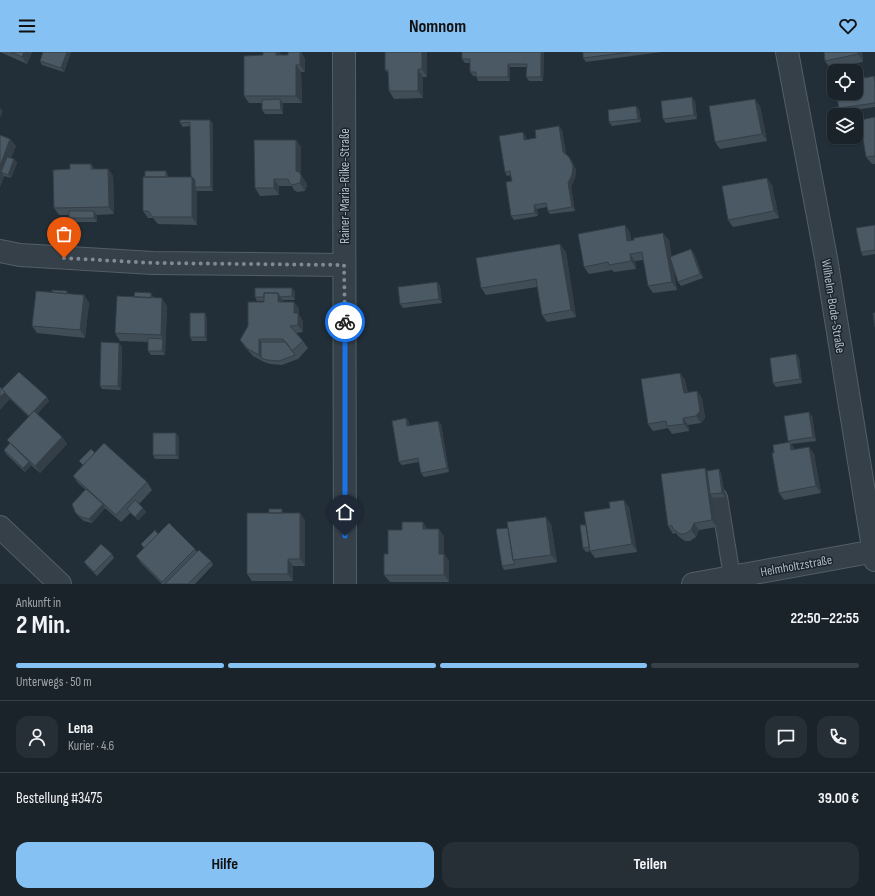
<!DOCTYPE html>
<html lang="de">
<head>
<meta charset="utf-8">
<style>
  body { margin:0; font-family:"Sofia Sans Condensed",sans-serif; background:#272f36; color:#f1f3f6; height:100vh; display:flex; flex-direction:column; font-size:15px; white-space:nowrap }
  * { box-sizing:border-box; margin:0 }
  p { font-size:13px; color:#9fa4a8 }
  .icon { flex:none; width:22px; height:22px; fill:none; stroke:currentColor; stroke-width:2; stroke-linecap:round; stroke-linejoin:round }
  .map { position:relative; height:532px; overflow:hidden }
  .details { display:flex; flex-direction:column; background:#1a232a; flex:1 }
  .details>* { flex:none }
  .buttons { position:absolute; left:827px; top:12px; display:grid; gap:8px }
  .buttons a { display:grid; place-items:center; width:36px; height:36px; border-radius:8px; background:#1a232a; box-shadow:0 1px 3px #0004,0 0 0 1px #384047; font-size:20px }
  .pin { position:absolute; display:grid; place-items:center; width:34px; height:34px; color:#fff; margin:-41px -17px; border-radius:50% 50% 50% 0; rotate:-45deg; box-shadow:0 0 4px #0007 }
  .pin .icon { rotate:45deg }
  .courier { position:absolute; display:grid; place-items:center; width:40px; height:40px; margin:-20px; border:3px solid #1a73e8; border-radius:50%; background:#fff; color:#222; box-shadow:0 1px 5px #0007 }
  .overview em { font-style:normal; font-weight:700 }
  .overview div { display:flex; flex-direction:column-reverse }
  .overview { display:flex; align-items:center; justify-content:space-between; height:68px; padding:0 16px }
  h1 { font-size:26px; font-weight:700; line-height:30px }
  .bar { display:grid; grid-template-columns:repeat(4,1fr); gap:6px 4px; align-content:center; height:48px; padding:0 16px }
  .bar i { height:5px; border-radius:3px; background:#384047 }
  .bar .active { background:#86c1f3 }
  .bar p { grid-column:span 4 }
  .line { display:flex; align-items:center; gap:10px; padding:0 16px; border-top:1px solid #384047 }
  .line div { flex:1 }
  .round { display:grid; place-items:center; flex:none; width:42px; height:42px; border-radius:12px; background:#272f36 }
  .primary-button { display:flex; gap:8px; margin-top:auto; padding:8px 16px }
  .primary-button a { flex:1; height:46px; border-radius:12px; background:#86c1f3; color:#111; font-size:16px; font-weight:700; line-height:46px; text-align:center }
  .primary-button a+a { background:#272f36; color:#f1f3f6 }
  header { display:flex; justify-content:space-between; align-items:center; height:52px; padding:0 16px; background:#86c1f3; color:#111; font-size:18px; font-weight:700 }
  .map>svg:first-child { display:block }
  .lines { fill:none; stroke-linecap:round; stroke-linejoin:round }
  .lane-casing { stroke:#535e66; stroke-width:18 }
  .street-casing { stroke:#535e66; stroke-width:24 }
  .lane { stroke:#354048; stroke-width:16 }
  .street { stroke:#354048; stroke-width:22 }
  .wall { fill:#404d56 }
  .shaded-wall { fill:#343e46 }
  .building { fill:#4a5964; stroke:#343e46 }
  .done { stroke:#7e8a94; stroke-width:4; stroke-dasharray:0 7.2 }
  .route { stroke:#1a73e8; stroke-width:5 }
  .labels { text-anchor:middle; stroke-width:3; stroke-linejoin:round; paint-order:stroke }
  .street-label { font-size:13px; fill:#b0bbc5; stroke:#1b252d }
</style>
</head>
<body>
<header><svg class="icon" aria-label="menu" viewBox="0 0 24 24"><path d="M4 6h16M4 12h16M4 18h16"/></svg>Nomnom<svg class="icon" aria-label="heart" viewBox="0 0 24 24"><path d="M12 20l-8-8c-3-5 5-10 8-4 3-6 11-1 8 4z"/></svg></header>
<div class="map">
<svg width="875" height="532" viewBox="0 0 875 532">
  <rect width="100%" height="100%" fill="#222f38"/>
  <g class="lines">
    <defs>
      <path id="lane" d="M 719,445 L 732,525"/>
      <path id="street" d="M 344,0 L 345,532
        M 787,0 L 826,206 L 875,508
        M 0,199 L 20,203 L 153,211 L 344,213
        M 0,475 L 60,532
        M 693,532 L 875,499"/>
    </defs>
    <use href="#lane" class="lane-casing"/>
    <use href="#street" class="street-casing"/>
    <use href="#lane" class="lane"/>
    <use href="#street" class="street"/>
  </g>
  <path class="wall" d="M 0,0 L 32,0 L 27,12 Z
    M 43,0 L 71,0 L 64,20 L 42,13 L 40,9 Z
    M 288,0 L 301,0 L 305,7 L 305,20 L 301,20 L 302,51 L 283,51 L 283,62 L 265,62 L 262,58 L 262,51 L 249,51 L 244,44 L 263,3 L 281,2 L 281,3 L 288,3 Z
    M 385,0 L 427,0 L 427,25 L 423,25 L 423,46 L 394,47 L 389,39 L 389,22 L 385,18 Z
    M 544,0 L 543,29 L 529,29 L 526,25 L 527,15 L 510,15 L 510,29 L 478,29 L 476,24 L 473,24 L 470,20 L 470,11 L 465,11 L 462,7 Z
    M 583,0 L 662,0 L 586,10 L 583,6 Z
    M 862,0 L 863,10 L 830,16 L 825,9 Z
    M 864,24 L 865,26 L 874,24 L 875,26 L 875,55 L 841,60 L 839,56 Z
    M 695,49 L 697,67 L 666,71 L 663,67 Z
    M 636,54 L 639,58 L 641,70 L 612,74 L 609,70 Z
    M 760,54 L 767,89 L 720,97 L 715,90 Z
    M 875,65 L 875,112 L 872,112 L 866,105 Z
    M 180,68 L 213,71 L 213,139 L 197,139 L 197,173 L 158,172 L 153,166 L 148,166 L 143,159 L 145,125 L 166,119 L 168,123 L 168,125 L 191,125 L 190,74 L 183,75 L 180,71 Z
    M 562,78 L 566,102 L 569,105 L 572,109 L 576,118 L 575,126 L 571,135 L 575,159 L 550,162 L 548,159 L 547,155 L 537,157 L 538,164 L 514,168 L 511,164 L 512,129 L 511,123 L 507,124 L 505,120 L 526,84 L 526,88 L 536,86 Z
    M 0,83 L 10,87 L 16,94 L 11,106 L 14,107 L 17,111 L 11,126 L 4,124 L 0,135 Z
    M 296,88 L 301,95 L 301,123 L 306,130 L 307,134 L 305,139 L 297,140 L 294,138 L 292,134 L 279,134 L 279,143 L 260,144 L 255,136 Z
    M 91,112 L 94,117 L 108,117 L 113,124 L 114,162 L 97,163 L 97,170 L 72,170 L 69,166 L 69,163 L 59,163 L 54,156 L 70,117 Z
    M 772,133 L 779,166 L 733,175 L 728,168 Z
    M 625,173 L 630,181 L 631,188 L 669,188 L 671,204 L 694,201 L 703,226 L 681,234 L 678,230 L 673,215 L 677,238 L 653,241 L 648,234 L 643,208 L 635,209 L 636,217 L 614,220 L 612,218 L 589,222 L 584,215 Z
    M 875,173 L 875,202 L 863,204 L 861,200 Z
    M 566,200 L 576,265 L 547,270 L 542,263 L 537,235 L 486,243 L 481,236 Z
    M 437,230 L 440,234 L 442,251 L 403,256 L 400,252 Z
    M 295,239 L 295,248 L 283,248 L 283,250 L 294,250 L 299,257 L 299,263 L 303,269 L 303,280 L 296,281 L 303,289 L 308,296 L 298,307 L 282,313 L 270,312 L 264,310 L 253,304 L 245,295 L 240,288 L 264,250 L 264,249 L 257,249 L 255,245 Z
    M 69,242 L 84,243 L 89,251 L 85,286 L 37,281 L 32,274 Z
    M 134,245 L 154,245 L 154,246 L 167,254 L 165,303 L 151,303 L 148,299 L 148,290 L 120,289 L 115,281 Z
    M 207,265 L 207,289 L 192,289 L 190,285 Z
    M 119,291 L 122,295 L 121,338 L 102,337 L 100,334 Z
    M 796,302 L 799,306 L 802,331 L 776,335 L 773,331 Z
    M 680,321 L 685,328 L 688,341 L 697,339 L 702,346 L 705,366 L 701,371 L 688,373 L 689,379 L 672,382 L 668,376 L 653,379 L 648,372 Z
    M 2,337 L 47,345 L 49,349 L 37,362 L 62,385 L 67,392 L 40,421 L 31,413 L 25,420 L 6,402 L 4,398 L 10,391 L 7,388 L 29,365 L 10,347 Z
    M 812,364 L 816,389 L 791,392 L 795,398 L 809,395 L 814,402 L 821,441 L 784,448 L 779,441 L 774,401 L 789,390 L 788,389 Z
    M 406,366 L 409,370 L 409,374 L 441,372 L 449,420 L 424,425 L 421,421 L 419,410 L 402,413 L 399,410 Z
    M 179,385 L 179,407 L 155,407 L 153,403 Z
    M 95,401 L 147,430 L 152,438 L 139,452 L 143,456 L 146,460 L 138,468 L 130,461 L 121,470 L 105,456 L 92,471 L 84,469 L 78,464 L 75,460 L 86,438 L 78,431 L 73,424 L 83,414 L 79,409 Z
    M 719,417 L 721,421 L 725,445 L 713,446 L 717,475 L 699,478 L 696,485 L 690,489 L 685,489 L 678,484 L 676,481 L 673,482 L 668,474 L 707,419 Z
    M 629,455 L 637,500 L 595,506 L 590,499 L 586,500 L 583,496 L 586,473 Z
    M 269,461 L 284,461 L 305,468 L 305,514 L 293,514 L 293,529 L 252,529 L 247,522 Z
    M 551,472 L 557,510 L 504,518 L 502,514 Z
    M 427,477 L 444,484 L 444,502 L 449,509 L 449,530 L 390,530 L 384,523 L 388,502 L 402,478 Z
    M 158,482 L 195,497 L 197,500 L 211,509 L 213,513 L 195,532 L 162,532 L 141,511 L 136,504 L 144,496 L 141,492 Z
    M 112,502 L 114,506 L 97,524 L 87,514 L 84,510 Z"/>
  <path class="shaded-wall" d="M 24,0 L 32,0 L 27,12 L 22,5 Z
    M 67,0 L 71,0 L 64,20 L 61,16 Z
    M 276,0 L 279,0 L 281,2 L 281,11 L 276,3 Z
    M 300,0 L 305,7 L 305,20 L 300,13 Z
    M 422,0 L 427,0 L 427,25 L 422,17 Z
    M 541,0 L 544,0 L 543,29 L 541,25 Z
    M 858,0 L 862,0 L 863,10 L 858,2 Z
    M 508,12 L 510,15 L 510,29 L 508,25 Z
    M 296,13 L 301,20 L 302,51 L 296,44 Z
    M 418,17 L 423,25 L 423,46 L 418,39 Z
    M 692,45 L 695,49 L 697,67 L 694,63 Z
    M 280,47 L 283,51 L 283,62 L 281,58 Z
    M 755,47 L 760,54 L 767,89 L 762,82 Z
    M 636,54 L 639,58 L 641,70 L 638,67 Z
    M 0,56 L 3,59 L 0,66 Z
    M 210,68 L 213,71 L 213,139 L 211,135 Z
    M 559,74 L 562,78 L 566,104 L 563,100 Z
    M 523,80 L 526,84 L 527,92 L 524,88 Z
    M 10,87 L 16,94 L 5,121 L 1,120 L 4,124 L 0,135 L 0,114 Z
    M 296,88 L 301,95 L 301,123 L 306,130 L 307,134 L 305,139 L 300,131 L 296,119 Z
    M 569,105 L 572,109 L 576,118 L 575,126 L 571,135 L 575,159 L 572,155 L 568,131 Z
    M 14,107 L 17,111 L 11,126 L 8,123 Z
    M 108,117 L 113,124 L 114,162 L 109,155 Z
    M 166,119 L 168,123 L 168,132 L 166,128 Z
    M 192,125 L 197,132 L 195,135 L 197,139 L 197,173 L 192,165 Z
    M 767,126 L 772,133 L 779,166 L 774,159 Z
    M 274,127 L 279,134 L 279,143 L 274,136 Z
    M 534,153 L 537,157 L 538,164 L 535,161 Z
    M 94,159 L 97,163 L 97,170 L 94,166 Z
    M 625,173 L 630,181 L 633,196 L 627,189 Z
    M 663,181 L 669,188 L 677,238 L 672,230 Z
    M 560,192 L 566,200 L 576,265 L 571,258 Z
    M 691,197 L 694,201 L 703,226 L 700,222 Z
    M 630,202 L 635,209 L 636,217 L 631,209 Z
    M 437,230 L 440,234 L 442,251 L 439,247 Z
    M 292,236 L 295,239 L 295,248 L 292,244 Z
    M 151,241 L 154,245 L 153,253 L 151,249 Z
    M 278,241 L 283,249 L 283,257 L 278,250 Z
    M 84,243 L 89,251 L 85,286 L 80,278 Z
    M 162,246 L 167,254 L 165,303 L 162,299 L 163,287 L 161,283 Z
    M 294,250 L 299,257 L 299,263 L 303,269 L 303,280 L 298,273 L 294,261 Z
    M 205,261 L 207,265 L 207,289 L 205,285 Z
    M 259,287 L 264,294 L 261,306 L 259,303 Z
    M 119,291 L 122,295 L 121,338 L 118,334 Z
    M 796,302 L 799,306 L 802,331 L 800,327 Z
    M 680,321 L 685,328 L 689,349 L 684,341 Z
    M 697,339 L 702,346 L 705,366 L 701,371 L 696,364 Z
    M 5,340 L 10,347 L 0,358 L 0,345 Z
    M 47,345 L 49,349 L 32,368 L 29,364 Z
    M 809,360 L 812,364 L 816,389 L 813,385 Z
    M 406,366 L 409,370 L 410,378 L 407,374 Z
    M 683,366 L 688,373 L 689,379 L 684,372 Z
    M 438,369 L 441,372 L 449,420 L 447,416 Z
    M 176,381 L 179,385 L 179,407 L 176,403 Z
    M 62,385 L 67,392 L 40,421 L 35,414 Z
    M 790,390 L 795,397 L 796,406 L 791,398 Z
    M 809,395 L 814,402 L 821,441 L 816,434 Z
    M 29,410 L 32,413 L 25,420 L 23,416 Z
    M 705,416 L 710,423 L 710,442 L 713,446 L 717,475 L 712,468 Z
    M 719,417 L 721,421 L 725,445 L 722,441 Z
    M 624,448 L 629,455 L 637,500 L 632,492 Z
    M 103,452 L 105,456 L 92,471 L 89,467 Z
    M 143,456 L 146,460 L 138,468 L 135,465 Z
    M 300,461 L 305,468 L 305,514 L 300,507 Z
    M 546,465 L 551,472 L 557,510 L 551,503 Z
    M 423,470 L 428,478 L 423,477 Z
    M 694,471 L 699,478 L 696,485 L 691,478 Z
    M 439,477 L 444,484 L 444,509 L 439,502 Z
    M 444,502 L 449,509 L 449,530 L 444,523 Z
    M 288,507 L 293,514 L 293,529 L 288,522 Z"/>
  <path class="building" d="M 11,0 L 24,0 L 22,5 Z
    M 43,0 L 67,0 L 61,16 L 40,9 Z
    M 263,0 L 276,0 L 276,3 L 288,3 L 288,0 L 300,0 L 300,13 L 296,13 L 296,44 L 244,44 L 244,4 L 263,3 Z
    M 385,0 L 422,0 L 422,17 L 418,17 L 418,39 L 389,39 L 388,18 L 385,18 Z
    M 462,0 L 541,0 L 541,25 L 526,25 L 527,12 L 508,12 L 508,25 L 476,25 L 476,20 L 470,20 L 470,7 L 462,7 Z
    M 583,0 L 631,0 L 583,6 Z
    M 824,0 L 858,0 L 858,2 L 825,9 Z
    M 864,24 L 865,26 L 874,24 L 875,30 L 875,51 L 839,56 L 836,41 L 856,41 L 856,25 Z
    M 692,45 L 694,63 L 663,67 L 661,49 Z
    M 280,47 L 281,58 L 262,58 L 262,48 Z
    M 755,47 L 762,82 L 715,90 L 709,54 Z
    M 636,54 L 638,67 L 609,70 L 608,58 Z
    M 875,65 L 875,104 L 866,105 L 860,68 Z
    M 180,68 L 210,68 L 211,135 L 195,135 L 195,128 L 192,125 L 191,125 L 190,70 L 180,71 Z
    M 559,74 L 563,100 L 569,105 L 573,114 L 572,123 L 568,131 L 572,155 L 548,159 L 546,151 L 534,153 L 535,161 L 511,164 L 506,130 L 512,129 L 511,125 L 510,119 L 505,120 L 499,84 L 523,80 L 524,88 L 536,86 L 535,78 Z
    M 0,83 L 10,87 L 0,114 Z
    M 254,88 L 296,88 L 296,119 L 299,120 L 301,123 L 301,127 L 300,131 L 292,133 L 289,130 L 288,127 L 274,127 L 274,136 L 255,136 Z
    M 7,105 L 14,107 L 8,123 L 1,120 Z
    M 70,112 L 91,112 L 91,117 L 108,117 L 109,155 L 54,156 L 53,118 L 70,117 Z
    M 145,119 L 166,119 L 166,125 L 145,125 Z
    M 143,125 L 192,125 L 192,165 L 153,165 L 148,159 L 143,159 Z
    M 767,126 L 774,159 L 728,168 L 722,134 Z
    M 69,159 L 94,159 L 94,166 L 69,166 Z
    M 625,173 L 627,189 L 634,188 L 634,186 L 663,181 L 672,230 L 648,234 L 642,200 L 630,202 L 631,209 L 609,213 L 608,210 L 584,215 L 578,182 Z
    M 875,173 L 875,198 L 861,200 L 856,176 Z
    M 560,192 L 571,258 L 542,263 L 536,227 L 481,236 L 476,206 Z
    M 691,197 L 700,222 L 678,230 L 670,205 Z
    M 437,230 L 439,247 L 400,252 L 398,235 Z
    M 255,236 L 292,236 L 292,244 L 280,245 L 278,241 L 264,241 L 264,245 L 255,245 Z
    M 52,238 L 67,239 L 67,242 L 52,240 Z
    M 36,239 L 84,243 L 80,278 L 32,274 Z
    M 135,240 L 151,241 L 151,246 L 134,245 Z
    M 264,241 L 278,241 L 278,250 L 294,250 L 294,261 L 298,261 L 298,273 L 290,274 L 303,289 L 292,299 L 283,287 L 259,287 L 259,303 L 248,297 L 240,288 L 248,274 L 248,250 L 264,250 Z
    M 117,244 L 162,246 L 161,283 L 115,281 Z
    M 190,261 L 205,261 L 205,285 L 190,285 Z
    M 873,261 L 875,261 L 875,275 Z
    M 148,286 L 163,287 L 162,299 L 148,299 Z
    M 101,290 L 119,291 L 118,334 L 100,334 Z
    M 261,290 L 286,290 L 295,303 L 279,309 L 267,308 L 261,306 Z
    M 796,302 L 800,327 L 773,331 L 770,306 Z
    M 19,320 L 47,345 L 29,364 L 8,344 L 2,337 Z
    M 680,321 L 684,341 L 697,339 L 700,359 L 696,364 L 683,366 L 684,372 L 667,374 L 666,369 L 648,372 L 641,327 Z
    M 0,335 L 5,340 L 0,345 Z
    M 34,359 L 62,385 L 35,414 L 7,388 Z
    M 809,360 L 813,385 L 788,389 L 784,364 Z
    M 406,366 L 407,374 L 438,369 L 447,416 L 421,421 L 418,406 L 399,410 L 392,369 Z
    M 153,381 L 176,381 L 176,403 L 153,403 Z
    M 790,390 L 791,398 L 809,395 L 816,434 L 779,441 L 772,401 L 774,401 L 773,393 Z
    M 10,391 L 29,410 L 23,416 L 4,398 Z
    M 104,391 L 147,430 L 116,463 L 73,424 Z
    M 91,397 L 95,401 L 83,413 L 79,409 Z
    M 705,416 L 712,468 L 694,471 L 691,478 L 685,482 L 680,482 L 673,477 L 672,474 L 668,474 L 661,422 Z
    M 719,417 L 722,441 L 710,442 L 707,419 Z
    M 86,437 L 103,452 L 89,467 L 81,465 L 78,463 L 75,460 L 72,452 Z
    M 135,448 L 143,456 L 135,465 L 127,457 Z
    M 624,448 L 632,492 L 590,499 L 584,460 L 610,456 L 609,450 Z
    M 269,457 L 282,457 L 282,461 L 269,461 Z
    M 247,461 L 300,461 L 300,507 L 288,507 L 288,522 L 247,522 Z
    M 546,465 L 551,503 L 513,508 L 507,470 Z
    M 402,470 L 423,470 L 423,477 L 439,477 L 439,502 L 444,502 L 444,523 L 384,523 L 384,502 L 388,502 L 388,478 L 402,478 Z
    M 169,471 L 195,497 L 162,530 L 136,504 Z
    M 580,473 L 586,473 L 589,495 L 583,496 Z
    M 508,476 L 513,508 L 515,512 L 502,514 L 496,477 Z
    M 155,478 L 158,482 L 144,496 L 141,492 Z
    M 101,492 L 112,502 L 94,520 L 84,510 Z
    M 199,498 L 211,509 L 188,532 L 165,532 Z"/>
  <g class="lines">
    <path class="done" d="M 64,206 L 153,211 L 344,213 L 345,270"/>
    <path class="route" d="M 345,270 L 345,484"/>
  </g>
  <g class="labels">
    <g class="street-label">
      <text transform="translate(344 134) rotate(-90)" y="5">Rainer-Maria-Rilke-Straße</text>
      <text transform="translate(834 254) rotate(81)" y="5">Wilhelm-Bode-Straße</text>
      <text transform="translate(796 513) rotate(-10)" y="5">Helmholtzstraße</text>
    </g>
  </g>
</svg>
<div class="buttons">
<a><svg class="icon" aria-label="locate" viewBox="0 0 24 24"><circle cx="12" cy="12" r="6"/><path d="M12 2v4M12 18v4M2 12h4M18 12h4"/></svg></a>
<a><svg class="icon" aria-label="layers" viewBox="0 0 24 24"><path d="M12 4l9 5-9 5-9-5zM3 14l9 5 9-5"/></svg></a>
</div>
<div class="pin" style="left:64px;top:206px;background:#ea580c"><svg class="icon" aria-label="bag" viewBox="0 0 24 24"><path d="M5 8h14l-1 12H6zM9 8a3 3 0 0 1 6 0"/></svg></div>
<div class="pin" style="left:345px;top:484px;background:#1f2937"><svg class="icon" aria-label="home" viewBox="0 0 24 24"><path d="M3 11l9-7 9 7M6 9v11h12V9"/></svg></div>
<div class="courier" style="left:345px;top:270px"><svg class="icon" aria-label="bike" viewBox="0 0 24 24"><circle cx="6" cy="16" r="4"/><circle cx="18" cy="16" r="4"/><path d="M6 16l4-8h5l3 8M10 8l3 8H6M13 5h3"/></svg></div>
</div>
<section class="details">
<div class="overview"><div><h1>2 Min.</h1><p>Ankunft in</p></div><em>22:50–22:55</em></div>
<div class="bar"><i class="active"></i><i class="active"></i><i class="active"></i><i></i><p>Unterwegs · 50 m</p></div>
<div class="line" style="height:72px"><a class="round"><svg class="icon" aria-label="person" viewBox="0 0 24 24"><circle cx="12" cy="8" r="4"/><path d="M4 21q1-7 8-7t8 7"/></svg></a><div><b>Lena</b><p>Kurier · 4.6</p></div><a class="round"><svg class="icon" aria-label="chat" viewBox="0 0 24 24"><path d="M4 5h16v11H9l-5 4z"/></svg></a><a class="round"><svg class="icon" aria-label="phone" viewBox="0 0 24 24"><path d="M5 4h4l2 5-3 2q2 4 5 5l2-3 5 2v4C11 20 4 13 5 4z"/></svg></a></div>
<div class="line" style="height:52px"><div>Bestellung #3475</div><b>39.00 €</b></div>
<div class="primary-button"><a>Hilfe</a><a>Teilen</a></div>
</section>
</body>
</html>
